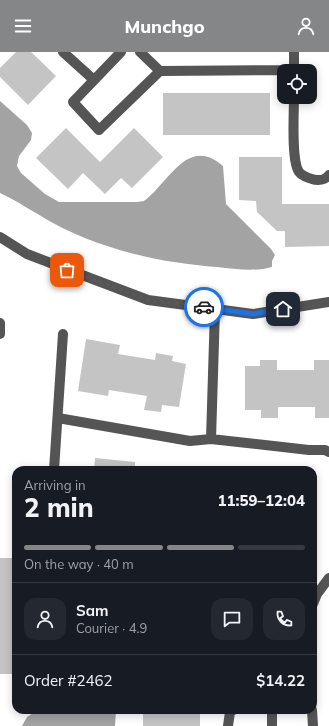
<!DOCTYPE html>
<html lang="en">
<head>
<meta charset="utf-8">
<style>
  body { margin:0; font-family:Mulish,sans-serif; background:#242831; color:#f1f3f6; height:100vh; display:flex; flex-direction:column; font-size:15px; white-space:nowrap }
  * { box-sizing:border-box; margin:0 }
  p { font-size:13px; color:#9ea1a6 }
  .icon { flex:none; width:22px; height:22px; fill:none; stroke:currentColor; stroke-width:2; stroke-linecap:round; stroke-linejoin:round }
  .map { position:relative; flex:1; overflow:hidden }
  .details { position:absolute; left:12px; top:414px; width:305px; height:248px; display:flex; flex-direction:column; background:#171b24; border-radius:12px; box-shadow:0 2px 10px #0003 }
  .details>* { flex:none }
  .buttons { position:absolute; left:277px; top:12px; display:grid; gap:8px }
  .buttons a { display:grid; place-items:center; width:40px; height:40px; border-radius:8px; background:#171b24; box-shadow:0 2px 10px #0003; font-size:20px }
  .pin { position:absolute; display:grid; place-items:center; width:34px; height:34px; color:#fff; margin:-17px; border-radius:8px; box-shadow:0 2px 6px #0006 }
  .courier { position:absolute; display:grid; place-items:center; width:40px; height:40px; margin:-20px; border:3px solid #1a73e8; border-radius:50%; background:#fff; color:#222; box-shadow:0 1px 5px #0007 }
  .headline em { font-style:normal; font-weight:800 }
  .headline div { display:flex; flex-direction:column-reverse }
  .headline { display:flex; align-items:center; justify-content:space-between; height:68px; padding:0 12px }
  h1 { font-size:26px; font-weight:800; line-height:30px }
  .bar { display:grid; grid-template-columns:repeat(4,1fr); gap:6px 4px; align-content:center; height:48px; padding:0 12px }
  .bar i { height:5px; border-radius:3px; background:#363941 }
  .bar .active { background:#858687 }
  .bar p { grid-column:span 4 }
  .line { display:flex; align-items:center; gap:10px; padding:0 12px; border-top:1px solid #363941 }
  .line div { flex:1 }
  .round { display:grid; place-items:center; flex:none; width:42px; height:42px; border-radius:12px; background:#242831 }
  header { display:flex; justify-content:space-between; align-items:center; height:52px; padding:0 12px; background:#858687; color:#fff; font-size:18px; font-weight:800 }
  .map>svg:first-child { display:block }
  .water { fill:#a3a3a3 }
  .building { fill:#c4c4c4 }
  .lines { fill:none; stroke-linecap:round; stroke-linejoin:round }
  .minor { stroke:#555; stroke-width:10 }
  .done { stroke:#595959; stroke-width:4; stroke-dasharray:0 7.2 }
  .route { stroke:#1a73e8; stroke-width:5 }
</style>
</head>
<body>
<header><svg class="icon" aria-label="menu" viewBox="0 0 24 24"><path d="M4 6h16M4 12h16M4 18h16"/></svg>Munchgo<svg class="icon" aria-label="person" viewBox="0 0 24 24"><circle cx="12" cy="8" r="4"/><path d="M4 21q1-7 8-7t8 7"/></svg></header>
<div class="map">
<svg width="329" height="674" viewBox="0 0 329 674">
  <rect width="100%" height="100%" fill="#fff"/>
  <path class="water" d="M 0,49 L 27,73 L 32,81 L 31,88 L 19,104 L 17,114 L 21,121 L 45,142 L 59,150 L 137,150 L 144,149 C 169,131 187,83 223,114 L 226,152 L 271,197 L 275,203 L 272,209 L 272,215 C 255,220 235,217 217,215 C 162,211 103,198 53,171 C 35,161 19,150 0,141 Z
    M 38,658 L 116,658 L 115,674 L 22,674 L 27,665 Z"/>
  <path class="building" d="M 16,0 L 31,0 L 56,24 L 28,53 L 0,25 L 0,16 Z
    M 163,41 L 270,41 L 270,83 L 163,83 Z
    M 66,76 L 100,110 L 134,76 L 163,105 L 132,136 L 121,126 L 105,142 L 83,121 L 68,137 L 36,106 Z
    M 239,105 L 282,105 L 282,152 L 329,152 L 329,194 L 285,195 L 285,179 L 277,179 L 257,160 L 256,149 L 239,148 Z
    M 86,287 L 120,293 L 118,302 L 155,308 L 156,301 L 173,304 L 172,309 L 186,312 L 179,355 L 162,353 L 161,360 L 144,358 L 147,344 L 109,338 L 108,344 L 78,339 Z
    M 260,308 L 277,308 L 277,318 L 314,318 L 314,308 L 329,308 L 329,366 L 315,366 L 315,355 L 278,355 L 278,366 L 261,366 L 261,358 L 245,358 L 245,314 L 260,314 Z
    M 95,406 L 135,410 L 135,418 L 94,418 Z
    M 0,506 L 14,506 L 15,622 L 0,622 Z
    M 143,658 L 200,658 L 200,674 L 143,674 Z"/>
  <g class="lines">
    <path class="minor" d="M 63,0 L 94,28
      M 121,0 L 73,50 L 99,78 L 160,19
      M 140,0 L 160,19 L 294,18
      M 294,0 L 294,19
      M 294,45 C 294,60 291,109 299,120 C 301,123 308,126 312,127 C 318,129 325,128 329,123
      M 0,185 L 27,202 L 148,248 L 253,262 L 329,250
      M 0,271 L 0,282
      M 58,366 L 190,389 L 211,387 L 309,398 L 325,398 L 329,400
      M 211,387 L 215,257
      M 54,418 L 63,282
      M 313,552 L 317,542 L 329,526
      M 312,658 L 313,674
      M 228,674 L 230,660 L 233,658
      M 272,674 L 272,658"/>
  </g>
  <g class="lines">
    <path class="done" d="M 67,218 L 148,248 L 204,255"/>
    <path class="route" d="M 204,255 L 253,262 L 283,257"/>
  </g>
</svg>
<div class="buttons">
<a><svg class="icon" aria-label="locate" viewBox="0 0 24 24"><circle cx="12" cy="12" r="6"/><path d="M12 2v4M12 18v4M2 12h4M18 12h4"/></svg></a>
</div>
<div class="pin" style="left:67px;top:218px;background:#ea580c"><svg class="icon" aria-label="bag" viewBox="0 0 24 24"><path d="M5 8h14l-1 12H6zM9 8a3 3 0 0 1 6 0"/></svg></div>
<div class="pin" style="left:283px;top:257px;background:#1f2937"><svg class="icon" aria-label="home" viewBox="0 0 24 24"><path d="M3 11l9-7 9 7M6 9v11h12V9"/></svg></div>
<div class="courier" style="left:204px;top:255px"><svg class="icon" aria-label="car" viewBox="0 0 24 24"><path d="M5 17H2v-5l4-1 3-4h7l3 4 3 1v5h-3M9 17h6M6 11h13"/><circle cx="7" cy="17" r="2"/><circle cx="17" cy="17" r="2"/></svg></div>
<section class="details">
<div class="headline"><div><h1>2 min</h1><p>Arriving in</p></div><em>11:59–12:04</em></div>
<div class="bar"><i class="active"></i><i class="active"></i><i class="active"></i><i></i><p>On the way · 40 m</p></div>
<div class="line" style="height:72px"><a class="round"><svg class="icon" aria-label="person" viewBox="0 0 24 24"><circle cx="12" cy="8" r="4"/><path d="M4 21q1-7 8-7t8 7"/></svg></a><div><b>Sam</b><p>Courier · 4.9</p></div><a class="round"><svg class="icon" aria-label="chat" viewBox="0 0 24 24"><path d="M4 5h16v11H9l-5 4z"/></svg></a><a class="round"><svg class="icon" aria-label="phone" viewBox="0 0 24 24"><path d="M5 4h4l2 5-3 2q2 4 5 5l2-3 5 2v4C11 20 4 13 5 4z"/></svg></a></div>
<div class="line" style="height:52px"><div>Order #2462</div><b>$14.22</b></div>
</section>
</div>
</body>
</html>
